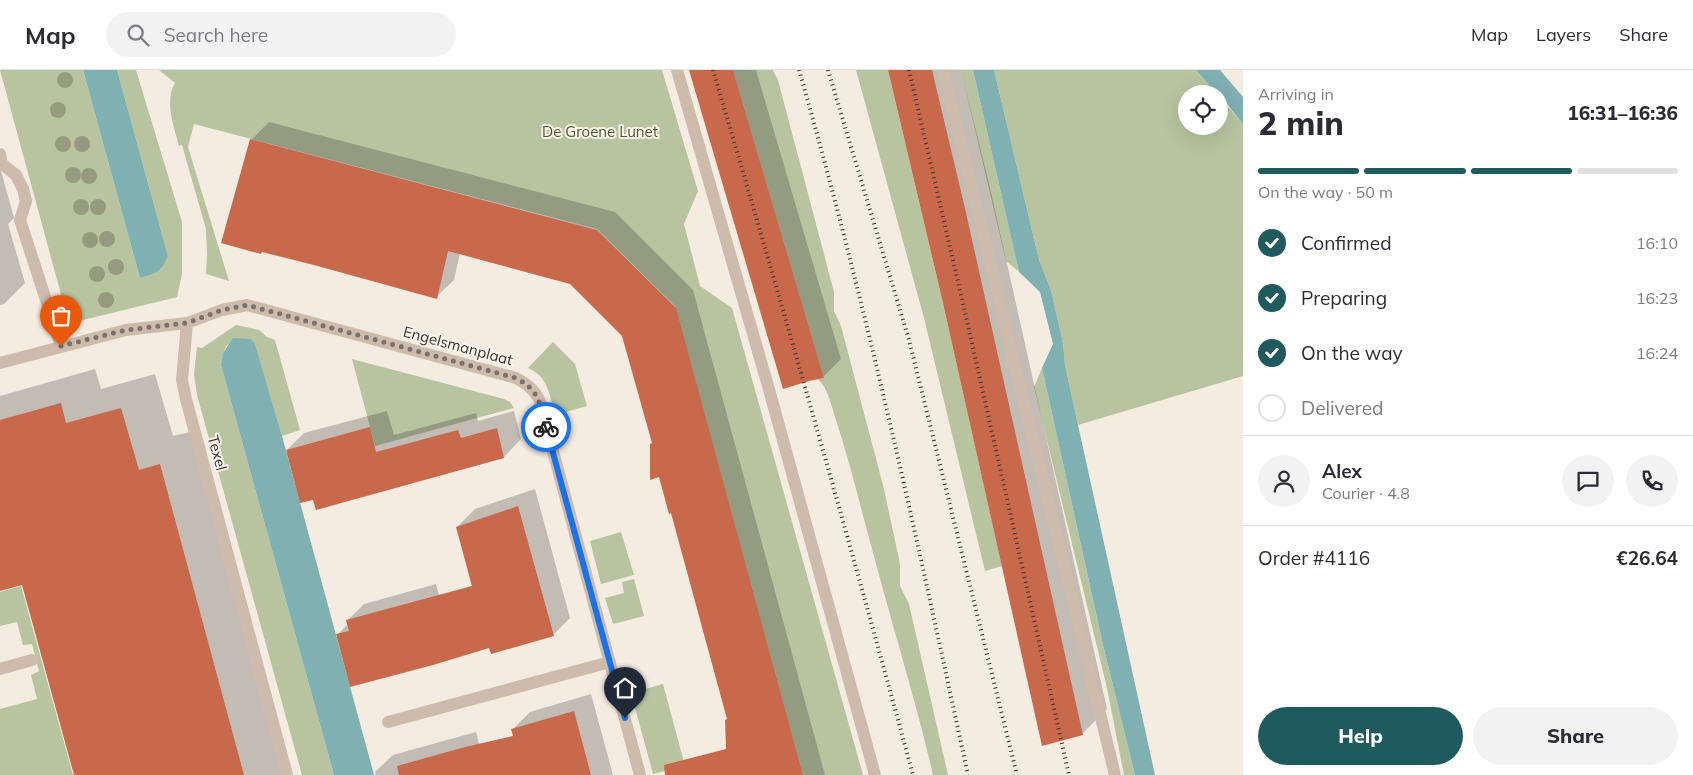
<!DOCTYPE html>
<html lang="en">
<head>
<meta charset="utf-8">
<style>
  body { margin:0; font-family:Mulish,sans-serif; background:#f2f2f3; color:#2b2b33; height:100vh; display:flex; flex-direction:column; font-size:19px; white-space:nowrap }
  * { box-sizing:border-box; margin:0 }
  p { font-size:16px; color:#7c7c81 }
  .icon { flex:none; width:28px; height:28px; fill:none; stroke:currentColor; stroke-width:2; stroke-linecap:round; stroke-linejoin:round }
  .map { position:relative; flex:1; overflow:hidden }
  .drawer { display:flex; flex-direction:column; background:#fff; width:450px }
  .drawer>* { flex:none }
  .fabs { position:absolute; left:1178px; top:15px; display:grid; gap:10px }
  .fabs a { display:grid; place-items:center; width:50px; height:50px; border-radius:50%; background:#fff; box-shadow:0 5px 20px #0002; font-size:25px }
  .pin { position:absolute; display:grid; place-items:center; width:42px; height:42px; color:#fff; margin:-51px -21px; border-radius:50% 50% 50% 0; rotate:-45deg; box-shadow:0 0 5px #0007 }
  .pin .icon { rotate:45deg }
  .courier { position:absolute; display:grid; place-items:center; width:50px; height:50px; margin:-25px; border:4px solid #1a73e8; border-radius:50%; background:#fff; color:#222; box-shadow:0 1px 6px #0007 }
  .overview em { font-style:normal; font-weight:800 }
  .overview div { display:flex; flex-direction:column-reverse }
  .overview { display:flex; align-items:center; justify-content:space-between; height:85px; padding:0 15px }
  h1 { font-size:32px; font-weight:800; line-height:38px }
  .bar { display:grid; grid-template-columns:repeat(4,1fr); gap:8px 5px; align-content:center; height:60px; padding:0 15px }
  .bar i { height:6px; border-radius:4px; background:#e1e1e2 }
  .bar .current { background:#1f5a5e }
  .bar p { grid-column:span 4 }
  .line { display:flex; align-items:center; gap:12px; padding:0 15px; border-top:1px solid #e1e1e2 }
  .line div { flex:1 }
  .round { display:grid; place-items:center; flex:none; width:52px; height:52px; border-radius:26px; background:#f2f2f3 }
  ol { padding:0 15px; list-style:none }
  li { display:flex; align-items:center; gap:15px; height:55px }
  li p { margin-inline-start:auto }
  li .icon { padding:5px; border-radius:50%; background:#1f5a5e; color:#fff; stroke-width:4 }
  li:last-child { color:#7c7c81 }
  li i { width:28px; height:28px; border:2px solid #e1e1e2; border-radius:50% }
  .action { display:flex; gap:10px; margin-top:auto; padding:10px 15px }
  .action a { flex:1; height:58px; border-radius:30px; background:#1f5a5e; color:#fff; font-size:20px; font-weight:800; line-height:58px; text-align:center }
  .action a+a { background:#f2f2f3; color:#2b2b33 }
  header { display:flex; align-items:center; gap:30px; box-sizing:border-box; height:70px; padding:0 25px; background:#fff; border-bottom:1px solid #e1e1e2 }
  header strong { font-size:24px }
  nav { display:flex; gap:28px; margin-inline-start:auto; font-size:18px }
  .search { width:350px; height:45px; background:#f2f2f3; display:flex; align-items:center; gap:12px; box-sizing:border-box; padding:0 18px; border-radius:28px; color:#7c7c81; font-size:19px }
  main { display:flex; flex:1; min-height:0 }
  .map>svg:first-child { display:block }
  .green { fill:#b8c4a0 }
  .water { fill:#7fb0b2 }
  .shadow { fill:#0003 }
  .building { fill:#c8694b }
  .lines { fill:none; stroke-linecap:round; stroke-linejoin:round }
  .minor { stroke:#cdbbac; stroke-width:12 }
  .rail { stroke:#3b302b; stroke-width:4; stroke-dasharray:1 4; stroke-linecap:butt }
  .tree { fill:#969b7f }
  .done { stroke:#7c716b; stroke-width:5; stroke-dasharray:0 9 }
  .route { stroke:#1a73e8; stroke-width:6 }
  .labels { text-anchor:middle; stroke-width:4; stroke-linejoin:round; paint-order:stroke }
  .park-label { font-size:15px; fill:#4a5a2e; stroke:#fbf5ee }
  .street-label { font-size:15px; fill:#3b302b; stroke:#fbf5ee }
</style>
</head>
<body>
<header>
<strong>Map</strong>
<div class="search"><svg class="icon" aria-label="search" viewBox="0 0 24 24"><circle cx="10" cy="10" r="6"/><path d="M15 15l6 6"/></svg>Search here</div>
<nav><a>Map</a><a>Layers</a><a>Share</a></nav>
</header>
<main>
<div class="map">
<svg width="1243" height="705" viewBox="0 0 1243 705">
  <rect width="100%" height="100%" fill="#f4ebe1"/>
  <path class="green" d="M 0,0 L 83,0 L 140,208 L 168,186 L 117,0 L 136,0 L 182,152 L 182,204 L 177,227 L 71,253 L 68,250 Z
    M 159,0 L 662,0 L 698,121 L 684,154 L 700,216 L 732,238 L 863,705 L 803,705 L 675,236 L 597,159 L 194,54 L 188,77 L 229,211 L 206,204 L 207,184 L 206,159 L 182,75 L 179,76 C 174,57 164,31 175,13 Z
    M 733,0 L 773,0 L 778,10 L 834,222 L 834,241 L 841,256 L 884,419 L 900,494 L 900,516 L 909,534 L 948,705 L 933,705 C 915,627 891,552 871,475 C 859,432 849,389 835,347 C 831,334 828,319 818,309 L 824,308 Z
    M 856,0 L 888,0 L 943,233 L 1002,496 L 985,501 L 924,248 Z
    M 961,0 L 973,0 L 1019,202 L 1006,191 Z
    M 994,0 L 1196,0 L 1217,24 L 1186,24 L 1186,56 L 1219,56 L 1219,26 L 1243,54 L 1243,306 L 1078,355 L 1065,295 L 1063,273 L 1051,220 L 1039,190 Z
    M 236,255 L 259,260 L 267,267 L 275,270 L 300,360 L 282,366 L 255,275 L 227,275 L 223,283 L 221,295 L 334,705 L 302,705 L 197,325 L 194,304 L 197,277 L 202,278 Z
    M 553,272 L 575,294 L 587,336 L 555,345 C 550,326 548,306 528,298 Z
    M 352,289 L 504,329 L 510,332 L 514,338 L 375,376 Z
    M 1042,298 L 1103,575 L 1135,705 L 1124,705 L 1107,618 L 1034,317 Z
    M 621,462 L 634,505 L 601,514 L 590,471 Z
    M 634,509 L 644,546 L 613,554 L 605,528 L 624,523 L 622,512 Z
    M 21,516 L 73,705 L 0,705 L 0,639 L 37,629 L 31,605 L 39,601 L 32,574 L 23,575 L 17,552 L 0,556 L 0,522 Z
    M 663,614 L 685,696 L 653,704 L 631,623 Z"/>
  <path class="water" d="M 83,0 L 117,0 L 168,186 C 160,203 157,203 140,208 Z
    M 973,0 L 994,0 L 1039,190 L 1051,220 L 1063,273 L 1065,295 L 1078,355 L 1155,705 L 1135,705 L 1103,575 L 1042,298 L 1053,274 L 1040,222 L 1019,202 Z
    M 1196,0 L 1220,0 L 1243,27 L 1243,54 L 1219,24 L 1217,24 Z
    M 233,268 L 251,269 L 255,274 L 282,366 L 374,705 L 334,705 L 221,295 L 223,283 Z"/>
  <path class="shadow" d="M 690,0 L 756,0 L 841,289 L 823,307 Z
    M 889,0 L 961,0 L 988,109 L 1107,639 L 1083,663 L 1043,675 L 923,143 Z
    M 269,52 L 615,142 L 693,220 L 825,705 L 736,705 L 728,649 L 623,265 L 570,212 L 460,183 L 454,210 L 436,227 L 251,70 Z
    M 0,97 L 14,148 L 8,154 L 25,213 L 4,234 L 0,235 Z
    M 95,299 L 101,319 L 155,304 L 173,366 L 194,361 L 288,705 L 75,705 L 23,514 L 0,520 L 0,326 Z
    M 387,341 L 394,365 L 476,343 L 478,351 L 514,341 L 521,369 L 504,387 L 316,439 L 313,428 L 287,380 L 304,363 Z
    M 535,419 L 570,548 L 553,565 L 492,582 L 472,516 L 457,457 L 475,439 Z
    M 436,514 L 452,575 L 337,565 L 348,554 L 347,551 L 364,534 Z
    M 591,624 L 613,705 L 525,705 L 513,659 L 530,642 Z
    M 476,662 L 487,705 L 376,705 L 375,702 L 393,685 Z"/>
  <path class="building" d="M 689,0 L 733,0 L 824,308 L 809,311 L 783,319 Z
    M 888,0 L 932,0 L 964,134 L 1083,665 L 1042,676 L 943,233 Z
    M 250,69 L 597,160 L 676,238 L 803,705 L 665,705 L 664,695 L 726,679 L 725,650 L 727,649 L 671,443 L 669,444 L 659,407 L 650,410 L 650,374 L 652,373 L 622,266 L 570,214 L 448,181 L 437,229 L 314,195 L 262,182 L 261,184 L 221,173 Z
    M 61,333 L 66,353 L 121,338 L 139,400 L 160,394 L 244,705 L 74,705 L 22,515 L 0,521 L 0,350 Z
    M 370,357 L 376,382 L 458,360 L 461,368 L 497,358 L 504,388 L 316,440 L 313,430 L 300,433 L 286,380 Z
    M 518,436 L 554,566 L 491,584 L 489,578 L 433,595 L 350,617 L 336,564 L 349,561 L 346,550 L 472,516 L 456,457 Z
    M 574,641 L 591,705 L 399,705 L 397,696 L 465,677 L 513,666 L 511,659 Z"/>
  <g class="lines">
    <path class="minor" d="M 677,0 L 770,323 L 875,705
      M 943,0 L 1115,705
      M 0,84 L 2,94 L 16,105 L 23,119 L 26,131 L 20,150 L 61,276
      M 187,253 L 182,310 L 186,329 L 287,705
      M 0,293 L 126,260 L 187,253 L 222,240 L 247,235 L 516,308 C 526,314 533,318 539,329 L 640,705
      M 0,599 L 32,590
      M 388,652 L 610,592"/>
    <path class="rail" d="M 713,0 C 782,234 849,469 913,705
      M 799,0 C 866,233 917,469 968,705
      M 828,0 L 909,270 L 1017,705
      M 909,0 L 962,229 L 1069,705"/>
  </g>
  <g class="tree">
    <circle cx="65" cy="10" r="8"/>
    <circle cx="58" cy="40" r="8"/>
    <circle cx="63" cy="74" r="8"/>
    <circle cx="82" cy="74" r="8"/>
    <circle cx="73" cy="105" r="8"/>
    <circle cx="89" cy="106" r="8"/>
    <circle cx="81" cy="137" r="8"/>
    <circle cx="98" cy="137" r="8"/>
    <circle cx="107" cy="169" r="8"/>
    <circle cx="90" cy="170" r="8"/>
    <circle cx="116" cy="197" r="8"/>
    <circle cx="97" cy="204" r="8"/>
    <circle cx="106" cy="230" r="8"/>
  </g>
  <g class="lines">
    <path class="done" d="M 61,276 L 126,260 L 187,253 L 222,240 L 247,235 L 516,308 C 540,321 539,332 546,357"/>
    <path class="route" d="M 546,357 L 625,648"/>
  </g>
  <g class="labels">
    <g class="park-label">
      <text x="600" y="67">De Groene Lunet</text>
    </g>
    <g class="street-label">
      <text transform="translate(458 276) rotate(15)" y="5">Engelsmanplaat</text>
      <text transform="translate(217 383) rotate(75)" y="5">Texel</text>
    </g>
  </g>
</svg>
<div class="fabs">
<a><svg class="icon" aria-label="locate" viewBox="0 0 24 24"><circle cx="12" cy="12" r="6"/><path d="M12 2v4M12 18v4M2 12h4M18 12h4"/></svg></a>
</div>
<div class="pin" style="left:61px;top:276px;background:#ea580c"><svg class="icon" aria-label="bag" viewBox="0 0 24 24"><path d="M5 8h14l-1 12H6zM9 8a3 3 0 0 1 6 0"/></svg></div>
<div class="pin" style="left:625px;top:648px;background:#1f2937"><svg class="icon" aria-label="home" viewBox="0 0 24 24"><path d="M3 11l9-7 9 7M6 9v11h12V9"/></svg></div>
<div class="courier" style="left:546px;top:357px"><svg class="icon" aria-label="bike" viewBox="0 0 24 24"><circle cx="6" cy="16" r="4"/><circle cx="18" cy="16" r="4"/><path d="M6 16l4-8h5l3 8M10 8l3 8H6M13 5h3"/></svg></div>
</div>
<section class="drawer">
<div class="overview"><div><h1>2 min</h1><p>Arriving in</p></div><em>16:31–16:36</em></div>
<div class="bar"><i class="current"></i><i class="current"></i><i class="current"></i><i></i><p>On the way · 50 m</p></div>
<ol>
<li><svg class="icon" aria-label="check" viewBox="0 0 24 24"><path d="M5 12l5 5 9-10"/></svg>Confirmed<p>16:10</p></li>
<li><svg class="icon" aria-label="check" viewBox="0 0 24 24"><path d="M5 12l5 5 9-10"/></svg>Preparing<p>16:23</p></li>
<li><svg class="icon" aria-label="check" viewBox="0 0 24 24"><path d="M5 12l5 5 9-10"/></svg>On the way<p>16:24</p></li>
<li><i></i>Delivered</li>
</ol>
<div class="line" style="height:90px"><a class="round"><svg class="icon" aria-label="person" viewBox="0 0 24 24"><circle cx="12" cy="8" r="4"/><path d="M4 21q1-7 8-7t8 7"/></svg></a><div><b>Alex</b><p>Courier · 4.8</p></div><a class="round"><svg class="icon" aria-label="chat" viewBox="0 0 24 24"><path d="M4 5h16v11H9l-5 4z"/></svg></a><a class="round"><svg class="icon" aria-label="phone" viewBox="0 0 24 24"><path d="M5 4h4l2 5-3 2q2 4 5 5l2-3 5 2v4C11 20 4 13 5 4z"/></svg></a></div>
<div class="line" style="height:65px"><div>Order #4116</div><b>€26.64</b></div>
<div class="action"><a>Help</a><a>Share</a></div>
</section>
</main>
</body>
</html>
